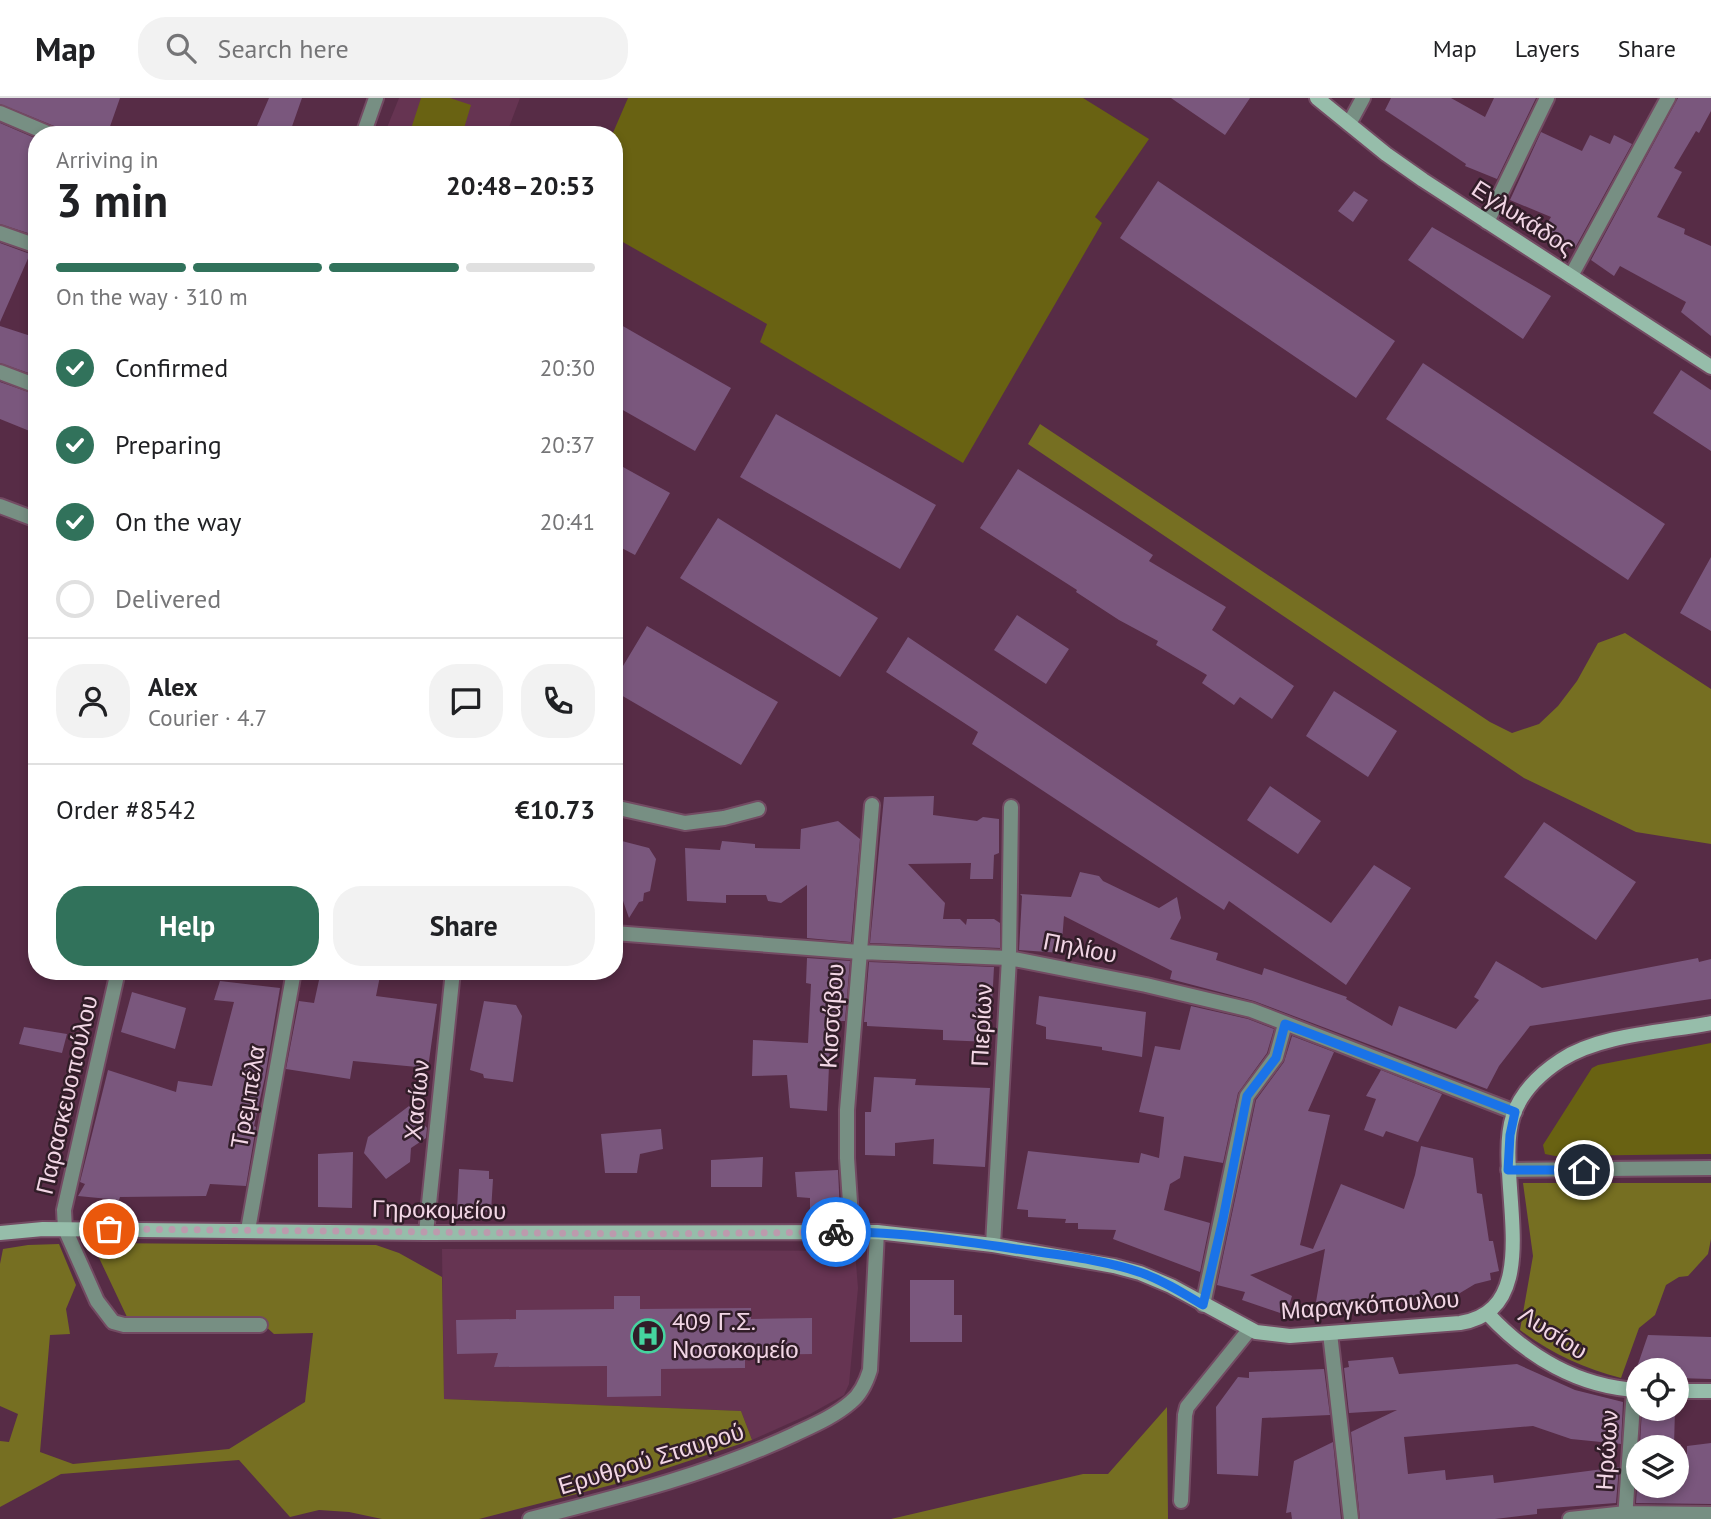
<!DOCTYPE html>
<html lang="en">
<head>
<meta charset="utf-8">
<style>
  body { margin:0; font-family:"PT Sans",sans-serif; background:#f2f2f2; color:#202124; height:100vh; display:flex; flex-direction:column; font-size:26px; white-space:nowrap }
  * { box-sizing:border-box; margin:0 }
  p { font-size:23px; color:#757577 }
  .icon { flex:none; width:38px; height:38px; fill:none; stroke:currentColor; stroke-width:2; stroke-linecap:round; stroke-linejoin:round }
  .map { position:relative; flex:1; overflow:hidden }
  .details { position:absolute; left:28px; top:28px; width:595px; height:854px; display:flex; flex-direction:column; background:#fff; border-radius:28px; box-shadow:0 4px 10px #0003 }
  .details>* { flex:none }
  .fabs { position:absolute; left:1626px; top:1260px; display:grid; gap:14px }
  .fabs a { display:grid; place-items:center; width:63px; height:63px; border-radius:50%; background:#fff; box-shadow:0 4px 10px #0003; font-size:35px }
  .pin { position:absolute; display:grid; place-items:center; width:60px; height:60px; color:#fff; margin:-30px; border:4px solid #fff; border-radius:50%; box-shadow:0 2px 7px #0007 }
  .courier { position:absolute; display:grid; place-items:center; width:70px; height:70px; margin:-35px; border:5px solid #1a73e8; border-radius:50%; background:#fff; color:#222; box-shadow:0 2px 9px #0007 }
  .head em { font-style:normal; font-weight:600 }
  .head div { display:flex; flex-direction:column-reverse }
  .head { display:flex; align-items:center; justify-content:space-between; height:119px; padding:0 28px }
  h1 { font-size:46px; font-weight:600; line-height:52px }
  .bar { display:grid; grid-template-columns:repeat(4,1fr); gap:10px 7px; align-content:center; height:84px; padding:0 28px }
  .bar i { height:9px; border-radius:5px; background:#e0e0e0 }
  .bar .on { background:#31725b }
  .bar p { grid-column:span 4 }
  .line { display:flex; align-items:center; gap:18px; padding:0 28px; border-top:2px solid #e0e0e0 }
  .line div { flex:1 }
  .round { display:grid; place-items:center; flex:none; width:74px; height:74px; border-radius:28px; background:#f2f2f2 }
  ol { padding:0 28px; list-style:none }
  li { display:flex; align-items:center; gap:21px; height:77px }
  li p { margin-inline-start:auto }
  li .icon { padding:7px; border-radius:50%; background:#31725b; color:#fff; stroke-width:4 }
  li:last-child { color:#757577 }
  li i { width:38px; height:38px; border:4px solid #e0e0e0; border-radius:50% }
  .cta { display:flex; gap:14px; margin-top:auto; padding:14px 28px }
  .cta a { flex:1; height:80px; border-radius:28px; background:#31725b; color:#fff; font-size:28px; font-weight:600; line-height:80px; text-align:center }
  .cta a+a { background:#f2f2f2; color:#202124 }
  header { display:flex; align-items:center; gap:42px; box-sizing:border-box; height:98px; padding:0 35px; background:#fff; border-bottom:2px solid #e0e0e0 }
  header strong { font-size:33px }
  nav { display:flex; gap:38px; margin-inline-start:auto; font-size:24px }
  .search { width:490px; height:63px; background:#f2f2f2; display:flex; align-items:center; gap:18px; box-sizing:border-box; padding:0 24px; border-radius:28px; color:#757577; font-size:26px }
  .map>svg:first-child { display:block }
  .built { fill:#663452 }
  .green { fill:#696212 }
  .forest { fill:#766f22 }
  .building { fill:#7a577d }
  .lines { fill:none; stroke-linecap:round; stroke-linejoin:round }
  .minor-casing { stroke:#734b63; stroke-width:18 }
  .secondary-casing { stroke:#734b63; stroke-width:18 }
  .minor { stroke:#778f83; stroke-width:14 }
  .secondary { stroke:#96bdaa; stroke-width:14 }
  .done { stroke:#bc9aad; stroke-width:7; stroke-dasharray:0 12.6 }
  .route { stroke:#1a73e8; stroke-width:9 }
  .labels { text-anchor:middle; stroke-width:5; stroke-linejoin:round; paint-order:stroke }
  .street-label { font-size:24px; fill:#f2d6e5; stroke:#311d28 }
  .poi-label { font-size:24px; fill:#f2d6e5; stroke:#311d28; text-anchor:start }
</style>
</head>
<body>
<header>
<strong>Map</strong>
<div class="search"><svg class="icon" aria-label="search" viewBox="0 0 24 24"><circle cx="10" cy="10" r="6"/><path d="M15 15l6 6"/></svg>Search here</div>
<nav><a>Map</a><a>Layers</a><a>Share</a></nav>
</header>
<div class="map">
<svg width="1711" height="1421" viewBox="0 0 1711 1421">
  <rect width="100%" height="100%" fill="#572c46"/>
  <path class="built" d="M 399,0 L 520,0 L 506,37 L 384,37 Z
    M 442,1151 L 855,1153 L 858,1190 L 849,1286 L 844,1297 L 810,1316 L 752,1342 L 741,1313 L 444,1301 Z"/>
  <path class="green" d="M 421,0 L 450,0 L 471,7 L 462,37 L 409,37 Z
    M 628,0 L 1083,0 L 1149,41 L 1095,119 L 1102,125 L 963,365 L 760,244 L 767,226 L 614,139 L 614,37 L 612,37 Z
    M 1711,945 L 1711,1056 L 1555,1058 L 1545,1056 L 1543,1047 L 1592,970 L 1598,967 Z"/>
  <path class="forest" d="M 1040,326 L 1490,624 L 1512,635 L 1539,626 L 1558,608 L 1577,583 L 1598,545 L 1625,535 L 1711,591 L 1711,746 L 1636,734 L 1524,680 L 1028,346 Z
    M 1523,1085 L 1711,1085 L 1711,1141 L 1708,1156 L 1688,1178 L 1679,1179 L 1666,1187 L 1655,1217 L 1639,1230 L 1621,1280 C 1583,1270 1551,1255 1520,1232 L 1533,1158 Z
    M 92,1145 L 376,1147 L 399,1155 L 442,1179 L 444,1301 L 741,1313 L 752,1342 L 631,1382 L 479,1421 L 382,1421 L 349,1414 L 319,1412 L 290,1419 L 239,1362 L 61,1376 L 0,1409 L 0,1343 L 9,1344 L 18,1316 L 0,1308 L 0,1166 L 3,1151 L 28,1147 L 59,1146 L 76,1187 L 66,1211 L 70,1236 L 50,1237 L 40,1354 L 73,1366 L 229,1351 L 305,1304 L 313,1235 L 274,1236 L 255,1219 L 194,1221 L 127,1219 Z
    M 1167,1309 L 1168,1421 L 891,1421 L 1083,1376 L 1108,1376 Z"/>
  <path class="building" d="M 0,0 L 120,0 L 107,37 L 81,37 L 59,30 L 0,6 Z
    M 269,0 L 302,0 L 289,37 L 253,37 Z
    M 1171,0 L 1250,0 L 1225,37 Z
    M 1391,0 L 1451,0 L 1485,19 L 1494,0 L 1536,0 L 1497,81 L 1465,68 L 1466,66 L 1385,12 Z
    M 1678,0 L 1711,0 L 1711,13 L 1699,35 L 1696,33 L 1674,70 L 1682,74 L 1657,119 L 1685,131 L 1684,136 L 1711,148 L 1711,238 L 1681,214 L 1686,204 L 1620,168 L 1614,178 L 1591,162 Z
    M 0,25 L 37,41 L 37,138 L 0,126 Z
    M 1541,34 L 1582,53 L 1590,37 L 1610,46 L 1614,37 L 1632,46 L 1575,150 L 1569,146 L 1567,151 L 1540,137 L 1551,119 L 1510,102 Z
    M 1158,83 L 1395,243 L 1356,300 L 1120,140 Z
    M 1354,93 L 1368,102 L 1353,124 L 1338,113 Z
    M 1432,129 L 1551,198 L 1523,241 L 1408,162 Z
    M 0,145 L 30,156 L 0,224 Z
    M 614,223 L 731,290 L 695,353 L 614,307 Z
    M 0,228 L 37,240 L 37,278 L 0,265 Z
    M 1423,265 L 1665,426 L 1628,482 L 1386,321 Z
    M 1681,272 L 1711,292 L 1711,353 L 1653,315 Z
    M 0,284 L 37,297 L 37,336 L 0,321 Z
    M 776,316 L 936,407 L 900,471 L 740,379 Z
    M 614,364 L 670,395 L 635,457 L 614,446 Z
    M 1018,371 L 1153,457 L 1149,463 L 1226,509 L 1212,532 L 1294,588 L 1272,621 L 1240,599 L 1234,607 L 1202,585 L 1207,577 L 1156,547 L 1158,543 L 1119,522 L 1076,494 L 1077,492 L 980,430 Z
    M 718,420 L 878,520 L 840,579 L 680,480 Z
    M 1711,459 L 1711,533 L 1680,515 Z
    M 1017,517 L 1069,551 L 1046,586 L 994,552 Z
    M 647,528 L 778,604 L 741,667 L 614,593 L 614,583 Z
    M 908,539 L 1331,825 L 1374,767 L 1411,790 L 1346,887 L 1229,803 L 1224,812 L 972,646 L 978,634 L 886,574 Z
    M 1334,593 L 1397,633 L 1368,679 L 1306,638 Z
    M 1270,688 L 1321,723 L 1298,756 L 1247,722 Z
    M 934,698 L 933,717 L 977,723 L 983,719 L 999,721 L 999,755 L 994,757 L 993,781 L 970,781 L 971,765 L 908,766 L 945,805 L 943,821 L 960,821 L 966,827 L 967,821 L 994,821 L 1000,825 L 1000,850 L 870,845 L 884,699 Z
    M 838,723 L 860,741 L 851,844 L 807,840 L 807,787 L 781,805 L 768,803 L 766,797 L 726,797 L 726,805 L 687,803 L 685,750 L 720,752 L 722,743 L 755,746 L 755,750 L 800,751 L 801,731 Z
    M 1544,724 L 1636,784 L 1596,842 L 1504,779 Z
    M 614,741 L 649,750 L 656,761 L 650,793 L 644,795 L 643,803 L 639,804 L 629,820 L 622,800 L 614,800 Z
    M 1080,774 L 1099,778 L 1103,783 L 1159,810 L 1177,799 L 1181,820 L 1170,841 L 1218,855 L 1216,862 L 1262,877 L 1264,870 L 1347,899 L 1346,901 L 1392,928 L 1399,908 L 1456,931 L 1479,902 L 1474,899 L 1496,863 L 1542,890 L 1698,860 L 1699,864 L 1711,861 L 1711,901 L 1530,928 L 1499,968 L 1487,991 L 1254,903 L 1170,881 L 1172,873 L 1064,818 L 1061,855 L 1019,852 L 1022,798 L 1020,796 L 1071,799 Z
    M 807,860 L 850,863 L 845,923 L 831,923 L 827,1013 L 790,1010 L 787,977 L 752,978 L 753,942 L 808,945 L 811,886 L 806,885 Z
    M 869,864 L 994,869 L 990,944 L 943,942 L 943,932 L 867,928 L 867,924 L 864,924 Z
    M 321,873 L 381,873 L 376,898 L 437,906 L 428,970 L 353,963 L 350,981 L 286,971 L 299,903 L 314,905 Z
    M 220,883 L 280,890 L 265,979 L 254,1028 L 256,1029 L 246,1088 L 210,1086 L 206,1098 L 120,1099 L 119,1102 L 78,1098 L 85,1086 L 80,1084 L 108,972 L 176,994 L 178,983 L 212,988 L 234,904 L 214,902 Z
    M 132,894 L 186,910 L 175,951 L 121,934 Z
    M 1039,898 L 1146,914 L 1142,959 L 1102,952 L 1102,949 L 1046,941 L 1046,929 L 1036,926 Z
    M 484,903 L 516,907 L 522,918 L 513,984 L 484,980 L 483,976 L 470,972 Z
    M 1191,908 L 1248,921 L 1274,931 L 1267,955 L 1238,995 L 1223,1065 L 1184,1058 L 1180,1080 L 1170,1086 L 1164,1112 L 1210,1125 L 1200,1174 L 1113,1141 L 1116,1132 L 1078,1131 L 1078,1125 L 1065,1125 L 1066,1121 L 1028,1119 L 1028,1112 L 1017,1111 L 1028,1053 L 1139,1065 L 1141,1055 L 1159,1060 L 1164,1019 L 1139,1014 L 1155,948 L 1180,952 Z
    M 24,929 L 67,936 L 62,955 L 19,946 Z
    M 1292,938 L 1334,954 L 1308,1013 L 1330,1017 L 1300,1147 L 1313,1151 L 1341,1086 L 1404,1111 L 1415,1077 L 1421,1048 L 1473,1060 L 1477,1095 L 1482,1096 L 1489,1143 L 1493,1143 L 1499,1173 L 1490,1175 L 1491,1182 L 1475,1186 L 1455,1198 L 1342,1208 L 1316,1204 L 1325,1151 L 1250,1177 L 1292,1198 L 1286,1217 L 1242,1202 L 1245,1194 L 1217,1187 L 1256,1002 L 1284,964 Z
    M 1381,972 L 1442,996 L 1418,1044 L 1386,1033 L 1383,1039 L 1364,1032 L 1376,1001 L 1366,998 Z
    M 874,979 L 916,981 L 915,987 L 990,990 L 985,1069 L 933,1066 L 934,1041 L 895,1045 L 895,1058 L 865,1057 L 865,1014 L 871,1014 Z
    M 409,1008 L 427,1030 L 426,1040 L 411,1050 L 410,1064 L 386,1081 L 364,1055 L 368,1039 Z
    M 661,1031 L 663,1051 L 640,1056 L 637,1075 L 605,1075 L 601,1036 Z
    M 353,1054 L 352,1110 L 318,1109 L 318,1056 Z
    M 763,1059 L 762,1089 L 711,1089 L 711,1062 Z
    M 459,1071 L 489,1073 L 489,1081 L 493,1081 L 491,1114 L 457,1112 Z
    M 838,1072 L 840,1114 L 810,1113 L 810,1100 L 797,1099 L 795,1074 Z
    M 910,1182 L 954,1182 L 954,1217 L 962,1217 L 962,1244 L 910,1244 Z
    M 614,1198 L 640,1198 L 640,1211 L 751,1210 L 751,1221 L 812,1220 L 812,1256 L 745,1257 L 745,1270 L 661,1271 L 661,1298 L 607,1299 L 607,1268 L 494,1269 L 498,1255 L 457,1256 L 456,1222 L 516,1221 L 516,1212 L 614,1211 Z
    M 1648,1237 L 1711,1239 L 1711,1281 L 1676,1280 L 1676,1272 L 1636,1272 Z
    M 1393,1259 L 1399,1276 L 1517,1266 L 1575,1292 L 1623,1304 L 1621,1346 L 1571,1341 L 1533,1328 L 1404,1339 L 1408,1376 L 1445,1372 L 1446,1382 L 1493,1377 L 1494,1385 L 1619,1369 L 1616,1405 L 1537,1411 L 1537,1416 L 1495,1421 L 1360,1421 L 1351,1334 L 1397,1312 L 1349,1315 L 1344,1270 L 1349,1269 L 1348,1263 Z
    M 1324,1271 L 1330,1317 L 1262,1320 L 1258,1378 L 1217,1376 L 1216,1309 L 1238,1279 L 1249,1280 L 1249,1274 Z
    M 1642,1311 L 1675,1311 L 1674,1348 L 1640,1346 Z
    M 1333,1344 L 1341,1421 L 1292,1421 L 1291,1414 L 1286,1415 L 1294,1363 Z
    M 1711,1345 L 1711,1406 L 1636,1405 L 1638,1373 L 1638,1388 L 1676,1388 L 1676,1362 L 1687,1361 L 1687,1348 Z"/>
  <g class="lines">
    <defs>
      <path id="minor" d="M 0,15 L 52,37
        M 1349,26 L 1363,0
        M 363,37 L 376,0
        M 1487,124 L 1547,0
        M 0,135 L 37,148
        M 1571,178 L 1668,0
        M 0,274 L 37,288
        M 0,408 L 37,422
        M 614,709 L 685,725 L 724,720 L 758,711
        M 614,835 L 860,854 L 1009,860 L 1146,887 L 1251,912 L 1515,1014
        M 118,873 L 64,1112 L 65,1131 L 97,1203 L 113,1224 L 124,1227 L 260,1227
        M 1508,1072 L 1711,1070
        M 248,1132 L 294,873
        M 852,1134 L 847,1060 L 847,1012 L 872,707
        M 426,1135 L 453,873
        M 993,1147 L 1009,860 L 1011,709
        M 1203,1207 L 1247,998 L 1276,959 L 1285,926
        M 1330,1235 L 1351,1421
        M 1181,1403 L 1185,1317 L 1187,1309 L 1250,1231
        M 530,1421 C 621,1398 710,1376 795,1336 C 814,1327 835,1318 851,1304 C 861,1296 866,1285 870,1272 L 877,1134
        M 1570,1421 L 1626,1415 L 1711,1416
        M 1625,1421 L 1634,1292"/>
      <path id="secondary" d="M 1317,0 L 1386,56 L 1423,82 L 1711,269
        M 0,1135 L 43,1131 L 426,1135 L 877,1134 L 993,1147 L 1114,1168 L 1140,1175 L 1171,1188 L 1256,1234 L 1290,1238 L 1460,1225 C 1550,1211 1493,1078 1513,1018 C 1521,994 1541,975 1561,962 C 1601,936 1665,934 1711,925
        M 1488,1216 C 1528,1259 1579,1289 1638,1292
        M 1676,1293 L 1711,1293"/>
    </defs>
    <use href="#minor" class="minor-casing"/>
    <use href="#secondary" class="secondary-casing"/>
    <use href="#minor" class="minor"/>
    <use href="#secondary" class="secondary"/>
  </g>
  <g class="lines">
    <path class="done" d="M 109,1131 L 647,1136 L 836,1134"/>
    <path class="route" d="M 836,1134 C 896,1133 956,1142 1016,1151 C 1058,1157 1102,1161 1142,1175 C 1164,1183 1183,1195 1203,1207 L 1223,1121 L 1247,998 L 1276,960 L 1285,926 L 1515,1014 L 1510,1037 L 1508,1072 L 1584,1072"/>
  </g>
  <defs>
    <symbol id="hospital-ring" viewBox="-11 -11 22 22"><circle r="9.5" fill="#311d28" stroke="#45d49f" stroke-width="1.5"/><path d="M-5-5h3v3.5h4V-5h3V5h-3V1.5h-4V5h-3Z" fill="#45d49f"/></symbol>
  </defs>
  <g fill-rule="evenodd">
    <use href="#hospital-ring" x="629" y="1219" width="38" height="38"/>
  </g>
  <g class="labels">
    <g class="street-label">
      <text transform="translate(1523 120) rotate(33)" y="8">Εγλυκάδος</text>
      <text transform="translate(1080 850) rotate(11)" y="8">Πηλίου</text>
      <text transform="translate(832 918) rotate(-86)" y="8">Κισσάβου</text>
      <text transform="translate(982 927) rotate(-87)" y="8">Πιερίων</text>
      <text transform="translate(67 997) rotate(-77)" y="8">Παρασκευοπούλου</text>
      <text transform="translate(248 999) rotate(-80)" y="8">Τρεμπέλα</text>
      <text transform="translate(417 1002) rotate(-84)" y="8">Χασίων</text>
      <text transform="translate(439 1112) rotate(1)" y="8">Γηροκομείου</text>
      <text transform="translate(1370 1207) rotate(-4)" y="8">Μαραγκόπουλου</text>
      <text transform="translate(1553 1235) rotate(33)" y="8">Λυσίου</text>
      <text transform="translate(1607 1352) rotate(-86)" y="8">Ηρώων</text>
      <text transform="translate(651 1361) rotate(-17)" y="8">Ερυθρού Σταυρού</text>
    </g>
    <g class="poi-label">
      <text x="672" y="1232">409 Γ.Σ.<tspan x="672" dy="28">Νοσοκομείο</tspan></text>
    </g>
  </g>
</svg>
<div class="fabs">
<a><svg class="icon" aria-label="locate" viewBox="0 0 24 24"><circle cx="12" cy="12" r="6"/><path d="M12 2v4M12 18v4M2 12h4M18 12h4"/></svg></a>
<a><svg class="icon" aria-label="layers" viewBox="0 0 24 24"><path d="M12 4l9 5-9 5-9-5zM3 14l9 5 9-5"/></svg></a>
</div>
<div class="pin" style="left:109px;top:1131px;background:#ea580c"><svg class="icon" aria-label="bag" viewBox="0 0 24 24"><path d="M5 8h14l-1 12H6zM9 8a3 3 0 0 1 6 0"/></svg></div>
<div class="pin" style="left:1584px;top:1072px;background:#1f2937"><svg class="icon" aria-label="home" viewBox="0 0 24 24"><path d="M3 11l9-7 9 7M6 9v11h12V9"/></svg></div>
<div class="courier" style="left:836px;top:1134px"><svg class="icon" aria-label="bike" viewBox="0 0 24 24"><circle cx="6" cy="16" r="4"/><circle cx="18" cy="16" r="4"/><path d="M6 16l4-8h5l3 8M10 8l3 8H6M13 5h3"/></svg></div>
<section class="details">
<div class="head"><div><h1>3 min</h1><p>Arriving in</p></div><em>20:48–20:53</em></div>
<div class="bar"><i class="on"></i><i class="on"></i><i class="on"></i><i></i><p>On the way · 310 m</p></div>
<ol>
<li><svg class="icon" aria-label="check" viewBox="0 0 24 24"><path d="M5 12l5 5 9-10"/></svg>Confirmed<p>20:30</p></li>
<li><svg class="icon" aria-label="check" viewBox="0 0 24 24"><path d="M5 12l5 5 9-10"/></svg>Preparing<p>20:37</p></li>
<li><svg class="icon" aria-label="check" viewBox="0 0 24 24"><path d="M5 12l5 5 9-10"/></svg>On the way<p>20:41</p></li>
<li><i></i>Delivered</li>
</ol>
<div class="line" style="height:126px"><a class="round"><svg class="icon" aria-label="person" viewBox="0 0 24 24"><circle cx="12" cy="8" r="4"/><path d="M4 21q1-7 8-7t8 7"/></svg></a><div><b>Alex</b><p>Courier · 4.7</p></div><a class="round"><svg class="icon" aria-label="chat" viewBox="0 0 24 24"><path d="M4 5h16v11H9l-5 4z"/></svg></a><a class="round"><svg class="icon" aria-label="phone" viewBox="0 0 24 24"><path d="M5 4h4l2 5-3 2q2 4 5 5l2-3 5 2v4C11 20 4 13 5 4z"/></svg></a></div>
<div class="line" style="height:91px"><div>Order #8542</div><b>€10.73</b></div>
<div class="cta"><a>Help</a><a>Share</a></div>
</section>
</div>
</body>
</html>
